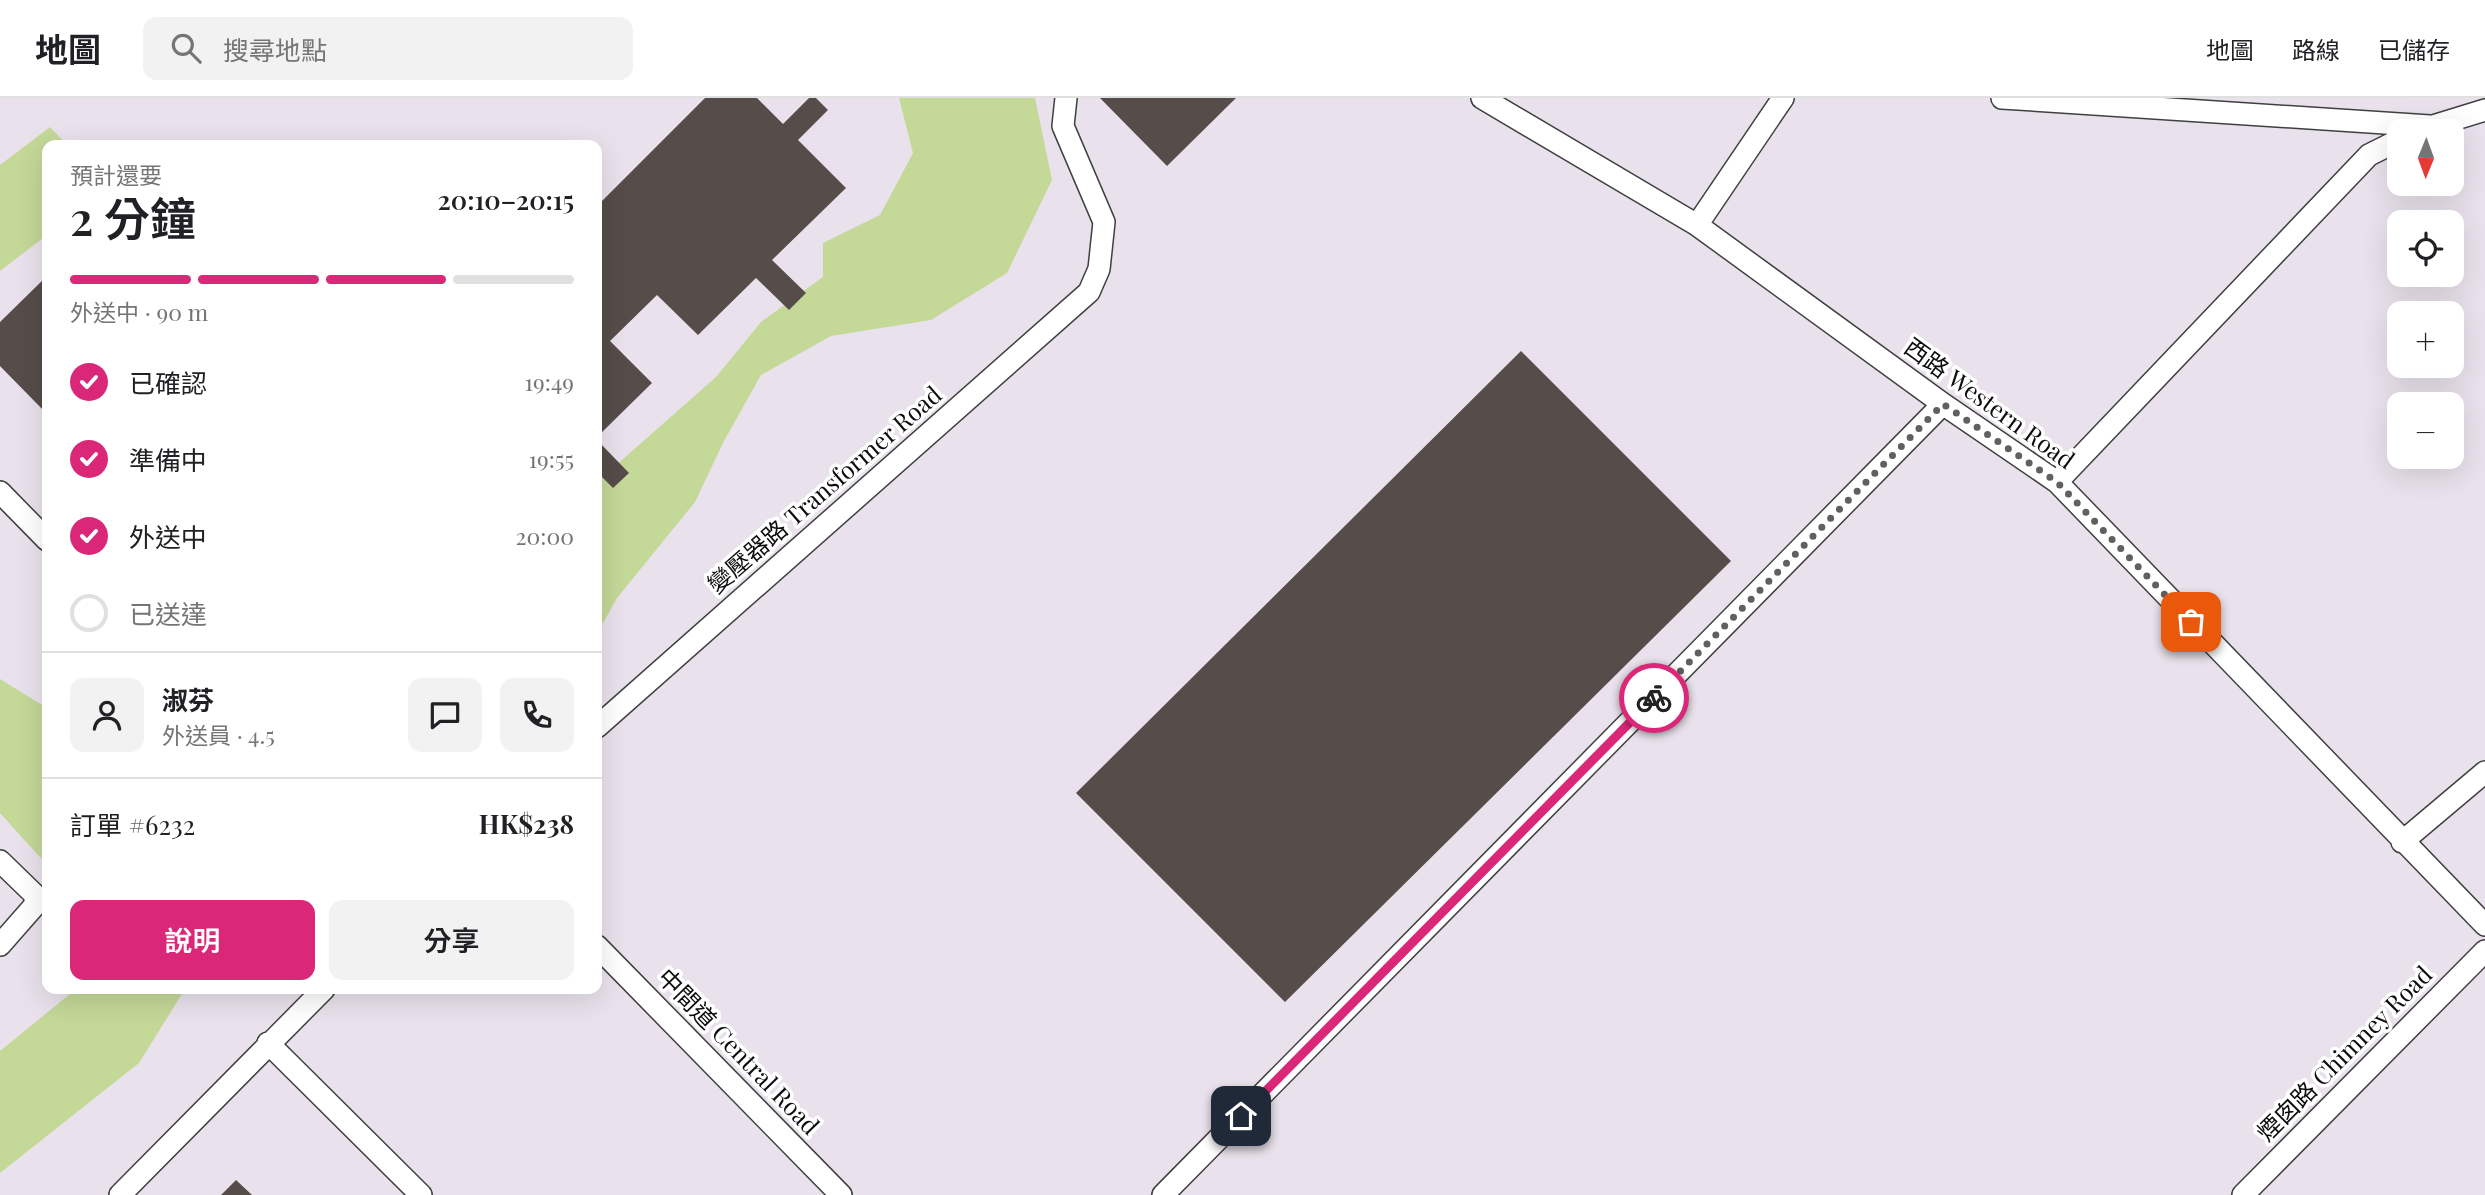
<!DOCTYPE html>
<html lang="zh-TW">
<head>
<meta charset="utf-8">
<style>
  body { margin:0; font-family:"Playfair Display","Noto Sans TC",serif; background:#f2f2f2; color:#202124; height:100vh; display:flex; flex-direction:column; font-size:26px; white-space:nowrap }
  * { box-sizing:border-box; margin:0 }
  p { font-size:23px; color:#757577 }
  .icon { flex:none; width:38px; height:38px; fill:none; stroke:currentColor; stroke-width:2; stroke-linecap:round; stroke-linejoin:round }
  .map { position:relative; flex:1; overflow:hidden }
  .sheet { position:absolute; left:42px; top:42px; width:560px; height:854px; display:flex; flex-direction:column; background:#fff; border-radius:14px; box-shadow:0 7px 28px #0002 }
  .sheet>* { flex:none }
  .needle { width:46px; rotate:181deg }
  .controls { position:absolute; left:2387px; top:21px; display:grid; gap:14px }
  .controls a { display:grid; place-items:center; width:77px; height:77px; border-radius:14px; background:#fff; box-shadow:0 7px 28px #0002; font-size:35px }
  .pin { position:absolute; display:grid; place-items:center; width:60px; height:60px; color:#fff; margin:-30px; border-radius:14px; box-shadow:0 4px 10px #0006 }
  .courier { position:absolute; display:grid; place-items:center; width:70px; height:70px; margin:-35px; border:5px solid #db2777; border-radius:50%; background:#fff; color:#222; box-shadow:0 2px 9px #0007 }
  .overview em { font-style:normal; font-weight:600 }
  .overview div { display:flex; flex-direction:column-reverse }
  .overview { display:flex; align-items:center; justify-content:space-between; height:119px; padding:0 28px }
  h1 { font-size:46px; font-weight:600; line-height:52px }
  .bar { display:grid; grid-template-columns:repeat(4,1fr); gap:10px 7px; align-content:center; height:84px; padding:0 28px }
  .bar i { height:9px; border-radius:5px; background:#e0e0e0 }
  .bar .current { background:#db2777 }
  .bar p { grid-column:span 4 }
  .line { display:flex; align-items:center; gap:18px; padding:0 28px; border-top:2px solid #e0e0e0 }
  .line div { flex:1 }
  .round { display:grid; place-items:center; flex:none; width:74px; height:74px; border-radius:14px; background:#f2f2f2 }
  ol { padding:0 28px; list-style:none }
  li { display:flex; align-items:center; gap:21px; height:77px }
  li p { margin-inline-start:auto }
  li .icon { padding:7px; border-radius:50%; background:#db2777; color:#fff; stroke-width:4 }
  li:last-child { color:#757577 }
  li i { width:38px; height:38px; border:4px solid #e0e0e0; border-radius:50% }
  .cta { display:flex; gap:14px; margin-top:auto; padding:14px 28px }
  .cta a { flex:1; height:80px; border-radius:14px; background:#db2777; color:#fff; font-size:28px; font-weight:600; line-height:80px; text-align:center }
  .cta a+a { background:#f2f2f2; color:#202124 }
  header { display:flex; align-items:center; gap:42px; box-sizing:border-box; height:98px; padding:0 35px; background:#fff; border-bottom:2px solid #e0e0e0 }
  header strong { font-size:33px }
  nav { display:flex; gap:38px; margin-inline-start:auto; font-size:24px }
  .search { width:490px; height:63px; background:#f2f2f2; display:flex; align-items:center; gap:18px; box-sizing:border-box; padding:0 24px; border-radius:14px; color:#757577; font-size:26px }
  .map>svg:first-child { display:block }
  .industrial { fill:#e9e2ec; fill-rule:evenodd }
  .forest { fill:#c4d898 }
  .building { fill:#564c4a }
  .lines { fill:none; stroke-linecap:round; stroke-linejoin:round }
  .service-casing { stroke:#404040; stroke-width:24 }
  .service { stroke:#fff; stroke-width:21 }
  .done { stroke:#625f5c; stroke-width:7; stroke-dasharray:0 12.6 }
  .route { stroke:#db2777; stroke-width:9 }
  .labels { text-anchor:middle; stroke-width:7; stroke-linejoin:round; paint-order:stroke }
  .street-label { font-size:24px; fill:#0d0d0d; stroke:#fff }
</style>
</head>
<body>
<header>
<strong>地圖</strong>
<div class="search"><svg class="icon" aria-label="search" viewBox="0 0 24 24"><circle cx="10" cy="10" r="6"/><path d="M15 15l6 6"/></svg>搜尋地點</div>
<nav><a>地圖</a><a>路線</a><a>已儲存</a></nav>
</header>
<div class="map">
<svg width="2485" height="1097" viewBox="0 0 2485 1097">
  <rect width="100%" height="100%" fill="#fff8ee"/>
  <path class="industrial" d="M 0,0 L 2485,0 L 2485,1097 L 0,1097 ZM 2399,33 L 2452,33 L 2452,86 L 2399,86 ZM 47,47 L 597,47 L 597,891 L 47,891 ZM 2399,124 L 2452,124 L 2452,177 L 2399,177 ZM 2399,215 L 2452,215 L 2452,268 L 2399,268 ZM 2399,306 L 2452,306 L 2452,359 L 2399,359 Z"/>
  <path class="forest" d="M 899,0 L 1035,0 L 1052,82 L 1007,175 L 931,222 L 831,238 L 761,277 L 724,343 L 695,404 L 617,500 L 597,536 L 597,384 L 716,279 L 761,224 L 823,179 L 823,145 L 880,117 L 913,55 Z
    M 50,29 L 67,47 L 47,47 L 47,137 L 0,173 L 0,67 Z
    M 0,581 L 47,610 L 47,767 L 0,715 Z
    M 76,891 L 185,891 L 139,965 L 0,1075 L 0,953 Z"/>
  <path class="building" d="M 705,0 L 757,0 L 783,26 L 809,0 L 816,0 L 828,12 L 798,42 L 846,90 L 772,162 L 806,195 L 789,212 L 756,180 L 698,237 L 657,197 L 610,243 L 652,285 L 597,339 L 597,108 Z
    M 1100,0 L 1236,0 L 1167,68 Z
    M 47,178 L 47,316 L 0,268 L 0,224 Z
    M 1521,253 L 1731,463 L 1285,904 L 1076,695 Z
    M 597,342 L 629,375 L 613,390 L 597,374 Z
    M 236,1082 L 252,1097 L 221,1097 Z"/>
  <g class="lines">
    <defs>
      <path id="service" d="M 1482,0 L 1697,127 L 1943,306 L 2057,384 L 2485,827
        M 2002,0 L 2430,28
        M 2420,32 L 2485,12
        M 1697,127 L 1783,0
        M 2057,384 L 2369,57 L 2399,42
        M 0,394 L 47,442
        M 597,629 L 1089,194 L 1099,171 L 1104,124 L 1063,28 L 1066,0
        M 2402,744 L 2485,674
        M 0,763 L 34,796 L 36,806 L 0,847
        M 597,848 L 841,1097
        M 268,945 L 421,1097
        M 120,1097 L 324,891
        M 1163,1097 L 1943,306
        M 2243,1097 L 2485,853"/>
    </defs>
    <use href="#service" class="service-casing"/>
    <use href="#service" class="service"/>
  </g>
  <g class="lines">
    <path class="done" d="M 1654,600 L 1943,306 L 2057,384 L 2191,524"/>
    <path class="route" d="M 1241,1018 L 1654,600"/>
  </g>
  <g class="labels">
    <g class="street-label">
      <text transform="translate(1989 306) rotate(36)" y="8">西路 Western Road</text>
      <text transform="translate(825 392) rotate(-41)" y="8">變壓器路 Transformer Road</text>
      <text transform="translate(738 954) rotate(46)" y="8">中間道 Central Road</text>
      <text transform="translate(2345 956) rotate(-45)" y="8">煙囱路 Chimney Road</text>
    </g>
  </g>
</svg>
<div class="controls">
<a><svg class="needle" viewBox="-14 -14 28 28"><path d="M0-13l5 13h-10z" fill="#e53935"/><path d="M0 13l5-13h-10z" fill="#757577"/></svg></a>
<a><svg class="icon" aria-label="locate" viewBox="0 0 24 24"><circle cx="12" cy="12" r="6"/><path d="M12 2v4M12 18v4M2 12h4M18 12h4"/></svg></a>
<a>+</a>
<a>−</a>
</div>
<div class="pin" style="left:2191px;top:524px;background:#ea580c"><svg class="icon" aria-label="bag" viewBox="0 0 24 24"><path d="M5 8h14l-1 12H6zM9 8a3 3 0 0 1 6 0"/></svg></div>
<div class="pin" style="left:1241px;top:1018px;background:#1f2937"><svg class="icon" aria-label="home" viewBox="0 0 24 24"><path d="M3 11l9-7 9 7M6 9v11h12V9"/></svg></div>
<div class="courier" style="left:1654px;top:600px"><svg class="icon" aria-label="bike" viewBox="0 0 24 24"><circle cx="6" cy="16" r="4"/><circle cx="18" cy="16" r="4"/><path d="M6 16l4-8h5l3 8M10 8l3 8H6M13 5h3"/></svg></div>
<section class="sheet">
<div class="overview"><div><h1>2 分鐘</h1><p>預計還要</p></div><em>20:10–20:15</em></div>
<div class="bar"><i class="current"></i><i class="current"></i><i class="current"></i><i></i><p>外送中 · 90 m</p></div>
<ol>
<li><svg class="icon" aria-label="check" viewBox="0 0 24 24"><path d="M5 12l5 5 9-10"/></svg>已確認<p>19:49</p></li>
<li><svg class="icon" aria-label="check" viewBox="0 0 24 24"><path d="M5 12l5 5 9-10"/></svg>準備中<p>19:55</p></li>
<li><svg class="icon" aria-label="check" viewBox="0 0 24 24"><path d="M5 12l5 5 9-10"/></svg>外送中<p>20:00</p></li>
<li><i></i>已送達</li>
</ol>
<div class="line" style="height:126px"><a class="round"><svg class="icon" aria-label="person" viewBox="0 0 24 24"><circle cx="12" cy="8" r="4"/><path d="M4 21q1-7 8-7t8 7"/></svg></a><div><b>淑芬</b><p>外送員 · 4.5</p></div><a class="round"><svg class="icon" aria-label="chat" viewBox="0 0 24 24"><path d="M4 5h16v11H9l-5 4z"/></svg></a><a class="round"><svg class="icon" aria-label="phone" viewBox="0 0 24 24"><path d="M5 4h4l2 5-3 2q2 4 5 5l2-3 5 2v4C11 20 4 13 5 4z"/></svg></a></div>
<div class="line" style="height:91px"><div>訂單 #6232</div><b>HK$238</b></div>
<div class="cta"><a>說明</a><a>分享</a></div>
</section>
</div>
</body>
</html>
